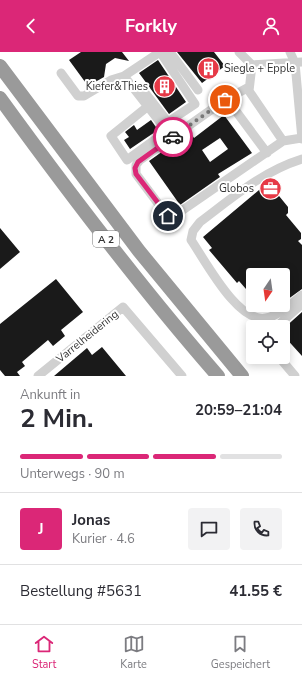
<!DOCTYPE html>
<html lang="de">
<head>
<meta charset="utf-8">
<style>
  body { margin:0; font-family:"Nunito Sans",sans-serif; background:#f2f2f3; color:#2b2b33; height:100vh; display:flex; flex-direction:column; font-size:15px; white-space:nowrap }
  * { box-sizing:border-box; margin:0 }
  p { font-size:13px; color:#7c7c81 }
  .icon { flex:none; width:22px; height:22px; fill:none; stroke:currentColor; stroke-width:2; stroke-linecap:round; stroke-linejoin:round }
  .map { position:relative; height:324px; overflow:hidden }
  .sheet { display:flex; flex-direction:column; background:#fff; flex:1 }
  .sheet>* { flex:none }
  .needle { width:26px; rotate:193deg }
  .buttons { position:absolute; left:246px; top:216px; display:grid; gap:8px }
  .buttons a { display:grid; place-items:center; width:44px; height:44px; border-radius:4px; background:#fff; box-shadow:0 2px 10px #0003; font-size:20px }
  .pin { position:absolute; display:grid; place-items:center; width:34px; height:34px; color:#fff; margin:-17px; border:2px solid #fff; border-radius:50%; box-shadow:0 1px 4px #0007 }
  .courier { position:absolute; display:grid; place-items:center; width:40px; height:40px; margin:-20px; border:3px solid #db2777; border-radius:50%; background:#fff; color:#222; box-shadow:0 1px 5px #0007 }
  .head em { font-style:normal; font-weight:700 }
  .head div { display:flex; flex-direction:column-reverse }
  .head { display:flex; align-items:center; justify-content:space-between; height:68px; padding:0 20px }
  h1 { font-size:26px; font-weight:700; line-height:30px }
  .bar { display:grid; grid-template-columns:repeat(4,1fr); gap:6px 4px; align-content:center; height:48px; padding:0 20px }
  .bar i { height:5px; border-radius:3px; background:#e1e1e2 }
  .bar .current { background:#db2777 }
  .bar p { grid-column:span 4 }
  .line { display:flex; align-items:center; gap:10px; padding:0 20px; border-top:1px solid #e1e1e2 }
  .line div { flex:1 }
  .round { display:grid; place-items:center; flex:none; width:42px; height:42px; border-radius:4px; background:#f2f2f3 }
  header { display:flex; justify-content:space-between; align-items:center; height:52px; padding:0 20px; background:#db2777; color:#fff; font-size:18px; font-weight:700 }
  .dock { display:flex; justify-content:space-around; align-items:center; height:56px; border-top:1px solid #e1e1e2; background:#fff; font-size:11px; color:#7c7c81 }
  .dock a { display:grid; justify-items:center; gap:2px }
  .dock .current { color:#db2777 }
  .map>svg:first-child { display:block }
  .building { fill:#1a1a1a; fill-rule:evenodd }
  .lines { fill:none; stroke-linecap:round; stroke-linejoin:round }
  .minor { stroke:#d0d0d0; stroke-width:9 }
  .highway { stroke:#9a9a9a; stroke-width:14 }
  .done { stroke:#7a7a7a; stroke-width:4; stroke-dasharray:0 7.2 }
  .route { stroke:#db2777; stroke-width:5 }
  .labels { text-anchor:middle; stroke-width:4; stroke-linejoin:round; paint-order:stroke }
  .shield { fill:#fff; stroke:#707070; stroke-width:1 }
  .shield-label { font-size:10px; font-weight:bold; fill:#333 }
  .poi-label { font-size:11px; fill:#333; stroke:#fff; text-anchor:end }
  .street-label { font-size:11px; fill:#333; stroke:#fff }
</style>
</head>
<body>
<header><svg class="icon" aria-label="back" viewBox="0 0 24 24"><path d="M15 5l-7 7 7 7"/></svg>Forkly<svg class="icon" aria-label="person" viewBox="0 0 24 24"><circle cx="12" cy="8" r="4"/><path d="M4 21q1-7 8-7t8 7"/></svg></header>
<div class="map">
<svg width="302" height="324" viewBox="0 0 302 324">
  <rect width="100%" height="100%" fill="#fff"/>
  <path class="building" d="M 81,0 L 122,0 L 129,9 L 115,6 L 106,12 L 104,25 L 88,34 L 69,8 Z
    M 177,0 L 214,0 L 225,14 L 202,31 Z
    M 158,8 L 186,50 L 169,62 L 139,21 Z
    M 224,63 L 252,101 L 218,122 L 220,125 L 180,153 L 149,109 L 190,80 L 194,86 ZM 220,86 L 228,97 L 210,110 L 202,98 Z
    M 151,68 L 158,78 L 130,97 L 124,88 L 129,85 L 125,80 L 134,73 L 137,78 Z
    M 265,133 L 271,134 L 288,155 L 288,161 L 286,163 L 301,181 L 301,187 L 298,189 L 302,193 L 302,237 L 284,250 L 283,223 L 253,223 L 253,245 L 239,229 L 237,231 L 209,198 L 212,196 L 203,185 Z
    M 0,176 L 20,200 L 0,217 Z
    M 56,227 L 83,260 L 61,278 L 65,284 L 53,294 L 48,288 L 22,310 L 25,314 L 17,320 L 20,324 L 5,324 L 0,318 L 0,272 Z
    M 302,260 L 302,304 L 283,283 L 283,277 Z
    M 102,295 L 126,324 L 54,324 L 87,296 L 92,303 Z"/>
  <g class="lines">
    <path class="minor" d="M 170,0 L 198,38
      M 239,0 L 252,13 L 302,10
      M 290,0 L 295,11 L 302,87
      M 252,13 L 249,39 L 283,89 L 302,86
      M 61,21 L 78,44 L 84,44 L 111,28 L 124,24
      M 249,35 L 225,48 L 140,108 L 136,113 L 136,122 L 163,158 L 168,163 L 174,164 L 283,89
      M 146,42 L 168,70 L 195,52 L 160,0
      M 227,47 L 267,101
      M 147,55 L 111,84 L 127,108 L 167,79 L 124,24 L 160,0
      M 302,107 C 263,119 232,146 200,170 L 193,179 L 191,188 C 205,208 238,272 266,266 C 280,263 292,251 302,243
      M 276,275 L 302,252
      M 279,305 L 295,324
      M 38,324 L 123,255 L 182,324"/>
    <path class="highway" d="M 0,14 L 139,199 L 242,324
      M 0,46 C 69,141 140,235 218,324"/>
  </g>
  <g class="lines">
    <path class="done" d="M 173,85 L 225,48"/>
    <path class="route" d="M 168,164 L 136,122 L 135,116 L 138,110 L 173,85"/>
  </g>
  <defs>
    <symbol id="building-disc" viewBox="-11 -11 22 22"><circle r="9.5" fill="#e63946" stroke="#fff"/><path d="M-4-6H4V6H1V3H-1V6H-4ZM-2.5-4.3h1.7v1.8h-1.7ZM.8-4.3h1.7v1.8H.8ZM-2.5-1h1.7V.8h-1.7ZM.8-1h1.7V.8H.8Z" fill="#fff"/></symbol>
    <symbol id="office-disc" viewBox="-11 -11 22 22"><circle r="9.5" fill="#e63946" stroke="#fff"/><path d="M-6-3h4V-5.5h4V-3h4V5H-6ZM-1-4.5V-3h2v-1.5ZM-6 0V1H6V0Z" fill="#fff"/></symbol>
  </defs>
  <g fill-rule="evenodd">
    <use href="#building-disc" x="196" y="4" width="25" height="25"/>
    <use href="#building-disc" x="152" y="22" width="25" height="25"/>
    <use href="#office-disc" x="258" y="124" width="25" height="25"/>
  </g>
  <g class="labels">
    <rect class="shield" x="93" y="179" width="26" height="16" rx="3"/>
    <g class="shield-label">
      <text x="106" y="191">A 2</text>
    </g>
    <g class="poi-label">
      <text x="224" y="20" text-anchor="start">Siegle + Epple</text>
      <text x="148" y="38">Kiefer&amp;Thies</text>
      <text x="254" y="140">Globos</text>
    </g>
    <g class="street-label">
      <text transform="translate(87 284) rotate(-39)" y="4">Varrelheidering</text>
    </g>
  </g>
</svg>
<div class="buttons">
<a><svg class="needle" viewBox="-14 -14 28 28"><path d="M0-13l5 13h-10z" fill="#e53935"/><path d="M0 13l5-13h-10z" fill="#7c7c81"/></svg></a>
<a><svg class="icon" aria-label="locate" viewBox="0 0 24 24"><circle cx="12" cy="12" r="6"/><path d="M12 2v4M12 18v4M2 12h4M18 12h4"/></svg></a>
</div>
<div class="pin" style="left:225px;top:48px;background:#ea580c"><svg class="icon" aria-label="bag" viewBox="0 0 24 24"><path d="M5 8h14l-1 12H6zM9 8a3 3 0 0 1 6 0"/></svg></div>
<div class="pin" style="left:168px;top:164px;background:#1f2937"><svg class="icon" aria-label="home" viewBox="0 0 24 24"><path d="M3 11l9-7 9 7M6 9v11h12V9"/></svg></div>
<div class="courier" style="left:173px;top:85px"><svg class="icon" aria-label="car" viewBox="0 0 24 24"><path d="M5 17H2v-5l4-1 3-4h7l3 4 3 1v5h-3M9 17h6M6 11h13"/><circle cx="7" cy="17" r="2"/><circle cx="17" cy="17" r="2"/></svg></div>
</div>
<section class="sheet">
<div class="head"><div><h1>2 Min.</h1><p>Ankunft in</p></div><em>20:59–21:04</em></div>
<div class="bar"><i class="current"></i><i class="current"></i><i class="current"></i><i></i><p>Unterwegs · 90 m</p></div>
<div class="line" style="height:72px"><b class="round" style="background:#db2777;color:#fff">J</b><div><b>Jonas</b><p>Kurier · 4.6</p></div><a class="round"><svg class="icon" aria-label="chat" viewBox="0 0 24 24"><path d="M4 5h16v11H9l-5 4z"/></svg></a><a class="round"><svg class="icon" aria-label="phone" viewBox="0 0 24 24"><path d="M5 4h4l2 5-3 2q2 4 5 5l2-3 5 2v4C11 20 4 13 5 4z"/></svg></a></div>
<div class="line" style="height:52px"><div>Bestellung #5631</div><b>41.55 €</b></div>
</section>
<nav class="dock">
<a class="current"><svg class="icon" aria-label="home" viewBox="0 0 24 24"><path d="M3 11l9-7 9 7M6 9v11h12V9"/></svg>Start</a>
<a><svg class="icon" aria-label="map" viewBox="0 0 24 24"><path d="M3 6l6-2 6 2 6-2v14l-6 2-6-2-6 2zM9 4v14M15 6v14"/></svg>Karte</a>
<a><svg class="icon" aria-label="saved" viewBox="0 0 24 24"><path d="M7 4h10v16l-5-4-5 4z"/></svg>Gespeichert</a>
</nav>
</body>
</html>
